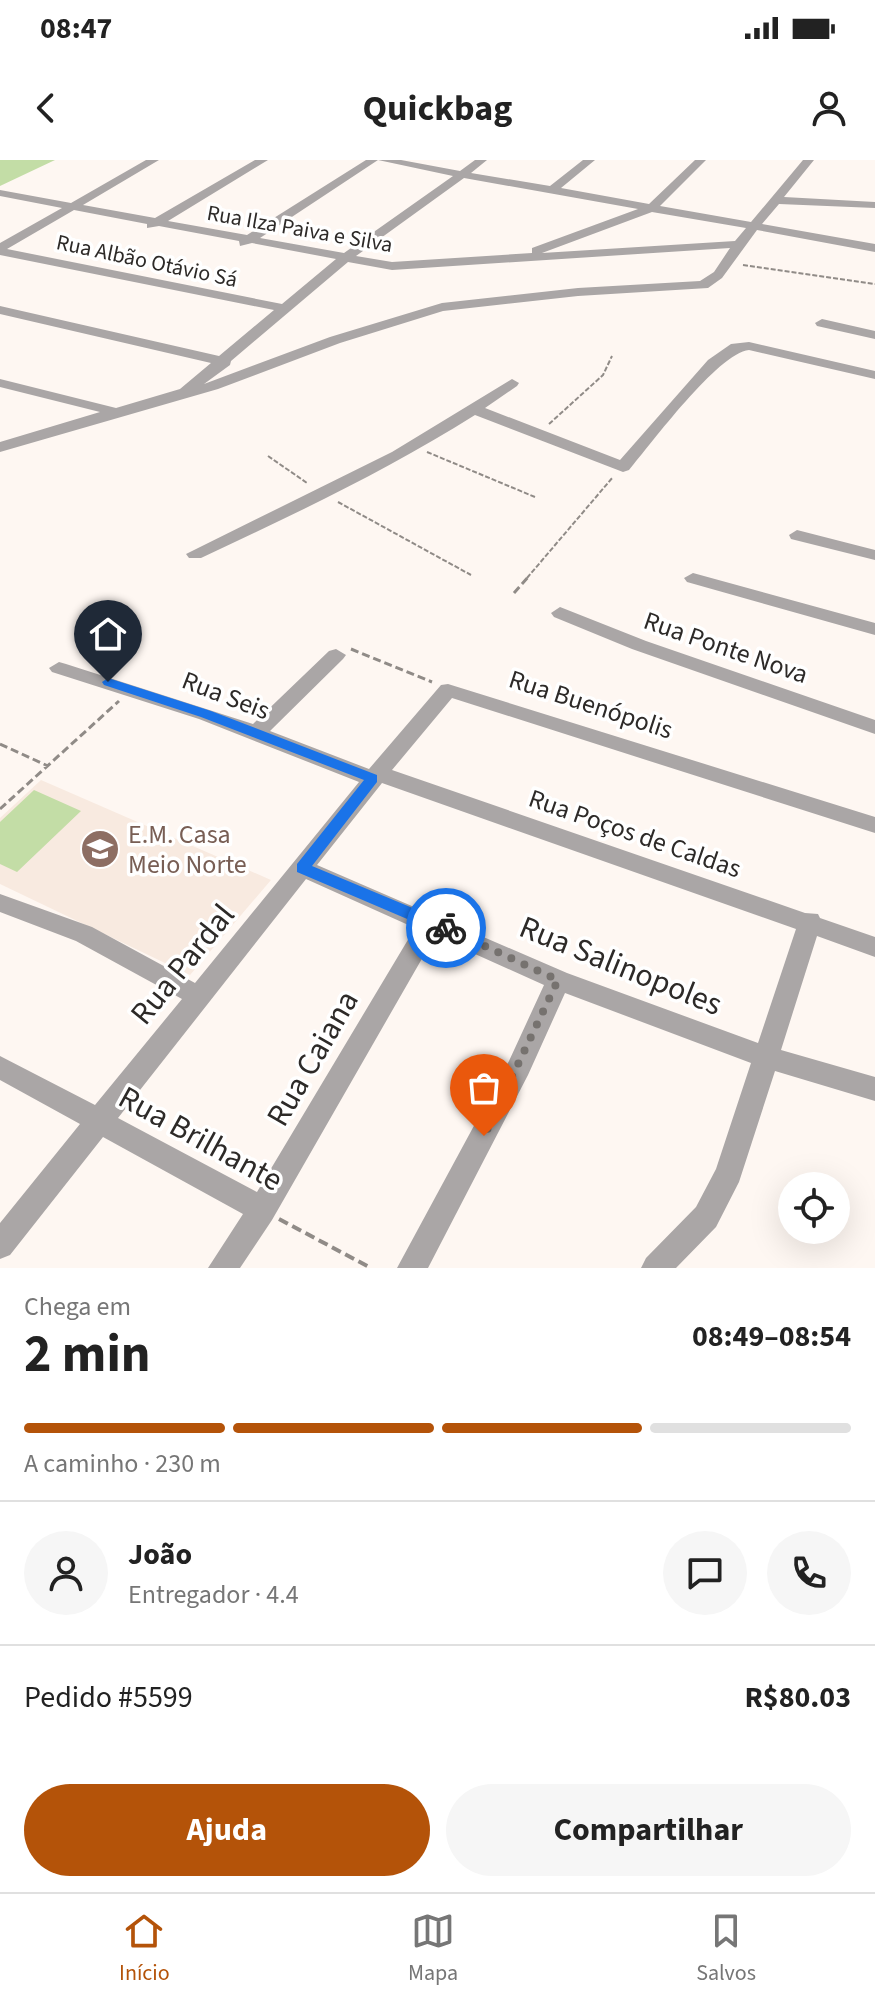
<!DOCTYPE html>
<html lang="pt">
<head>
<meta charset="utf-8">
<style>
  body { margin:0; font-family:"Source Sans 3",sans-serif; background:#f6f6f6; color:#222; height:100vh; display:flex; flex-direction:column; font-size:30px; white-space:nowrap }
  * { box-sizing:border-box; margin:0 }
  p { font-size:26px; color:#767676 }
  .icon { flex:none; width:44px; height:44px; fill:none; stroke:currentColor; stroke-width:2; stroke-linecap:round; stroke-linejoin:round }
  .map { position:relative; height:1108px; overflow:hidden }
  .drawer { display:flex; flex-direction:column; background:#fff; flex:1 }
  .drawer>* { flex:none }
  .tools { position:absolute; left:778px; top:1012px; display:grid; gap:16px }
  .tools a { display:grid; place-items:center; width:72px; height:72px; border-radius:50%; background:#fff; box-shadow:0 8px 32px #0002; font-size:40px }
  .pin { position:absolute; display:grid; place-items:center; width:68px; height:68px; color:#fff; margin:-82px -34px; border-radius:50% 50% 50% 0; rotate:-45deg; box-shadow:0 0 8px #0007 }
  .pin .icon { rotate:45deg }
  .courier { position:absolute; display:grid; place-items:center; width:80px; height:80px; margin:-40px; border:6px solid #1a73e8; border-radius:50%; background:#fff; color:#222; box-shadow:0 2px 10px #0007 }
  .summary em { font-style:normal; font-weight:700 }
  .summary div { display:flex; flex-direction:column-reverse }
  .summary { display:flex; align-items:center; justify-content:space-between; height:136px; padding:0 24px }
  h1 { font-size:52px; font-weight:700; line-height:60px }
  .bar { display:grid; grid-template-columns:repeat(4,1fr); gap:12px 8px; align-content:center; height:96px; padding:0 24px }
  .bar i { height:10px; border-radius:6px; background:#e0e0e0 }
  .bar .current { background:#b45309 }
  .bar p { grid-column:span 4 }
  .line { display:flex; align-items:center; gap:20px; padding:0 24px; border-top:2px solid #e0e0e0 }
  .line div { flex:1 }
  .round { display:grid; place-items:center; flex:none; width:84px; height:84px; border-radius:42px; background:#f6f6f6 }
  .primary-button { display:flex; gap:16px; margin-top:auto; padding:16px 24px }
  .primary-button a { flex:1; height:92px; border-radius:48px; background:#b45309; color:#fff; font-size:32px; font-weight:700; line-height:92px; text-align:center }
  .primary-button a+a { background:#f6f6f6; color:#222 }
  .status { display:flex; justify-content:space-between; align-items:center; height:56px; padding:0 40px; background:#fff; direction:ltr }
  .status svg { height:22px; fill:currentColor }
  header { display:flex; justify-content:space-between; align-items:center; height:104px; padding:0 24px; background:#fff; font-size:36px; font-weight:700 }
  .menu { display:flex; justify-content:space-around; align-items:center; height:112px; border-top:2px solid #e0e0e0; background:#fff; font-size:22px; color:#767676 }
  .menu a { display:grid; justify-items:center; gap:4px }
  .menu .current { color:#b45309 }
  .map>svg:first-child { display:block }
  .built { fill:#f8eae0 }
  .green { fill:#c3dda6 }
  .lines { fill:none; stroke-linecap:round; stroke-linejoin:round }
  .path-far2 { stroke:#908b87; stroke-width:2; stroke-dasharray:5 2; stroke-linecap:butt }
  .path-far1 { stroke:#908b87; stroke-width:3; stroke-dasharray:8 4; stroke-linecap:butt }
  .path { stroke:#908b87; stroke-width:4; stroke-dasharray:10 5; stroke-linecap:butt }
  .street { fill:#aaa6a6; fill-rule:evenodd }
  .route { fill:#1a73e8 }
  .done { stroke:#76726f; stroke-width:8; stroke-dasharray:0 14.4 }
  .labels { text-anchor:middle; stroke-width:7; stroke-linejoin:round; paint-order:stroke }
  .far-street-label { font-size:22px; fill:#2d2a28; stroke:#fff }
  .street-label { font-size:26px; fill:#2d2a28; stroke:#fff }
  .education-label { font-size:26px; fill:#785e54; stroke:#fff; text-anchor:start }
  .near-street-label { font-size:32px; fill:#2d2a28; stroke:#fff }
</style>
</head>
<body>
<div class="status"><b>08:47</b><svg viewBox="0 0 49 12"><path d="M0 12V9h3v3zM5 12V6h3v6zM10 12V3h3v9zM15 12V0h3v12zM26 1h20v11H26zM47 4h2v5h-2z"/></svg></div>
<header><svg class="icon" aria-label="back" viewBox="0 0 24 24"><path d="M15 5l-7 7 7 7"/></svg>Quickbag<svg class="icon" aria-label="person" viewBox="0 0 24 24"><circle cx="12" cy="8" r="4"/><path d="M4 21q1-7 8-7t8 7"/></svg></header>
<div class="map">
<svg width="875" height="1108" viewBox="0 0 875 1108">
  <rect width="100%" height="100%" fill="#fef7f2"/>
  <path class="built" d="M 41,620 L 271,720 L 190,815 L 0,724 L 0,658 Z"/>
  <path class="green" d="M 0,0 L 55,0 L 0,26 Z
    M 34,630 L 81,651 L 17,712 L 0,704 L 0,662 Z"/>
  <g class="lines">
    <path class="path-far2" d="M 743,105 L 875,124
      M 549,264 L 603,215 L 612,196
      M 427,292 L 535,337
      M 268,296 L 307,323
      M 338,342 L 471,415
      M 527,418 L 613,317"/>
    <path class="path-far1" d="M 514,433 L 529,416
      M 351,489 L 432,522
      M 0,584 L 48,606
      M 0,649 L 119,541"/>
    <path class="path" d="M 279,1059 L 371,1108"/>
    <path class="street" d="M 146,0 L 159,0 L 83,45 L 155,58 L 255,0 L 268,0 L 168,61 L 247,75 L 366,0 L 401,0 L 460,11 L 475,0 L 487,0 L 471,13 L 550,26 L 583,0 L 595,0 L 561,28 L 649,44 L 695,0 L 706,0 L 660,46 L 751,62 L 803,0 L 814,0 L 784,37 L 875,42 L 875,48 L 779,44 L 762,64 L 875,84 L 875,92 L 757,70 L 722,118 L 708,128 L 578,136 L 443,151 L 340,183 L 218,229 L 0,292 L 0,282 L 100,252 L 0,227 L 0,219 L 116,248 L 180,229 L 211,203 L 0,154 L 0,146 L 219,196 L 274,150 L 0,95 L 0,83 L 62,48 L 0,36 L 0,30 L 71,43 ZM 378,0 L 453,16 L 344,93 L 260,78 ZM 464,18 L 638,49 L 532,88 L 532,93 L 392,102 L 356,96 ZM 74,50 L 147,64 L 147,68 L 159,66 L 239,81 L 240,86 L 252,83 L 336,99 L 282,144 L 7,89 ZM 652,52 L 746,68 L 735,81 L 542,93 ZM 730,88 L 714,112 L 700,121 L 578,128 L 442,143 L 330,177 L 204,224 L 230,205 L 231,201 L 348,102 L 392,110 Z
      M 822,159 L 875,171 L 875,179 L 817,166 L 815,163 Z
      M 749,182 L 875,211 L 875,219 L 749,190 C 718,193 651,284 629,310 L 623,312 L 475,255 C 388,310 295,354 201,398 L 189,398 L 186,394 L 392,292 L 512,219 L 519,223 L 517,226 L 485,248 L 620,300 L 708,200 L 731,184 Z
      M 797,370 L 875,390 L 875,400 L 791,379 L 789,375 Z
      M 693,413 L 875,463 L 875,475 L 687,422 L 684,418 Z
      M 560,447 L 646,481 L 875,560 L 875,574 L 632,489 L 554,457 L 551,453 Z
      M 336,489 L 346,495 L 343,499 L 270,571 L 369,609 L 441,525 L 448,524 L 875,657 L 875,673 L 452,538 L 392,610 L 805,753 L 818,754 L 820,758 L 875,777 L 875,797 L 817,776 L 781,890 L 875,917 L 875,941 L 775,911 L 739,1022 L 716,1067 L 676,1108 L 641,1108 L 646,1098 L 696,1047 L 716,1009 L 751,903 L 565,833 L 528,915 L 428,1108 L 397,1108 L 509,901 L 544,825 L 435,776 L 272,1060 L 240,1108 L 208,1108 L 243,1054 L 103,977 L 10,1095 L 0,1099 L 0,1063 L 80,964 L 0,920 L 0,896 L 95,945 L 182,839 L 76,781 L 0,752 L 0,734 L 92,767 L 195,823 L 359,622 L 199,559 L 52,512 L 49,508 L 59,502 L 66,504 L 253,564 L 329,491 ZM 382,623 L 796,769 L 758,883 L 567,813 L 317,705 ZM 306,719 L 415,768 L 257,1032 L 118,958 Z"/>
  </g>
  <path class="route" d="M 108,518 L 211,551 L 377,615 L 377,622 L 312,706 L 451,764 L 451,773 L 440,773 L 297,712 L 297,704 L 364,620 L 201,557 L 104,525 L 102,522 Z"/>
  <g class="lines">
    <path class="done" d="M 446,768 L 558,820 L 484,976"/>
  </g>
  <defs>
    <symbol id="school-disc" viewBox="-11 -11 22 22"><circle r="9.5" fill="#8d6e63" stroke="#fff"/><path d="M0-5L7-2L0 1L-7-2ZM-4 1L0 2.5L4 1V4Q0 6-4 4Z" fill="#fff"/></symbol>
  </defs>
  <g fill-rule="evenodd">
    <use href="#school-disc" x="78" y="667" width="44" height="44"/>
  </g>
  <g class="labels">
    <g class="far-street-label">
      <text transform="translate(300 68) rotate(10)" y="8">Rua Ilza Paiva e Silva</text>
      <text transform="translate(147 100) rotate(12)" y="8">Rua Albão Otávio Sá</text>
    </g>
    <g class="street-label">
      <text transform="translate(726 487) rotate(19)" y="9">Rua Ponte Nova</text>
      <text transform="translate(226 535) rotate(21)" y="9">Rua Seis</text>
      <text transform="translate(591 544) rotate(18)" y="9">Rua Buenópolis</text>
      <text transform="translate(635 673) rotate(19)" y="9">Rua Poços de Caldas</text>
    </g>
    <g class="education-label">
      <text x="128" y="683">E.M. Casa<tspan x="128" dy="30">Meio Norte</tspan></text>
    </g>
    <g class="near-street-label">
      <text transform="translate(182 804) rotate(-51)" y="11">Rua Pardal</text>
      <text transform="translate(621 805) rotate(22)" y="11">Rua Salinopoles</text>
      <text transform="translate(312 898) rotate(-60)" y="11">Rua Caiana</text>
      <text transform="translate(201 978) rotate(29)" y="11">Rua Brilhante</text>
    </g>
  </g>
</svg>
<div class="tools">
<a><svg class="icon" aria-label="locate" viewBox="0 0 24 24"><circle cx="12" cy="12" r="6"/><path d="M12 2v4M12 18v4M2 12h4M18 12h4"/></svg></a>
</div>
<div class="pin" style="left:484px;top:976px;background:#ea580c"><svg class="icon" aria-label="bag" viewBox="0 0 24 24"><path d="M5 8h14l-1 12H6zM9 8a3 3 0 0 1 6 0"/></svg></div>
<div class="pin" style="left:108px;top:522px;background:#1f2937"><svg class="icon" aria-label="home" viewBox="0 0 24 24"><path d="M3 11l9-7 9 7M6 9v11h12V9"/></svg></div>
<div class="courier" style="left:446px;top:768px"><svg class="icon" aria-label="bike" viewBox="0 0 24 24"><circle cx="6" cy="16" r="4"/><circle cx="18" cy="16" r="4"/><path d="M6 16l4-8h5l3 8M10 8l3 8H6M13 5h3"/></svg></div>
</div>
<section class="drawer">
<div class="summary"><div><h1>2 min</h1><p>Chega em</p></div><em>08:49–08:54</em></div>
<div class="bar"><i class="current"></i><i class="current"></i><i class="current"></i><i></i><p>A caminho · 230 m</p></div>
<div class="line" style="height:144px"><a class="round"><svg class="icon" aria-label="person" viewBox="0 0 24 24"><circle cx="12" cy="8" r="4"/><path d="M4 21q1-7 8-7t8 7"/></svg></a><div><b>João</b><p>Entregador · 4.4</p></div><a class="round"><svg class="icon" aria-label="chat" viewBox="0 0 24 24"><path d="M4 5h16v11H9l-5 4z"/></svg></a><a class="round"><svg class="icon" aria-label="phone" viewBox="0 0 24 24"><path d="M5 4h4l2 5-3 2q2 4 5 5l2-3 5 2v4C11 20 4 13 5 4z"/></svg></a></div>
<div class="line" style="height:104px"><div>Pedido #5599</div><b>R$80.03</b></div>
<div class="primary-button"><a>Ajuda</a><a>Compartilhar</a></div>
</section>
<nav class="menu">
<a class="current"><svg class="icon" aria-label="home" viewBox="0 0 24 24"><path d="M3 11l9-7 9 7M6 9v11h12V9"/></svg>Início</a>
<a><svg class="icon" aria-label="map" viewBox="0 0 24 24"><path d="M3 6l6-2 6 2 6-2v14l-6 2-6-2-6 2zM9 4v14M15 6v14"/></svg>Mapa</a>
<a><svg class="icon" aria-label="saved" viewBox="0 0 24 24"><path d="M7 4h10v16l-5-4-5 4z"/></svg>Salvos</a>
</nav>
</body>
</html>
